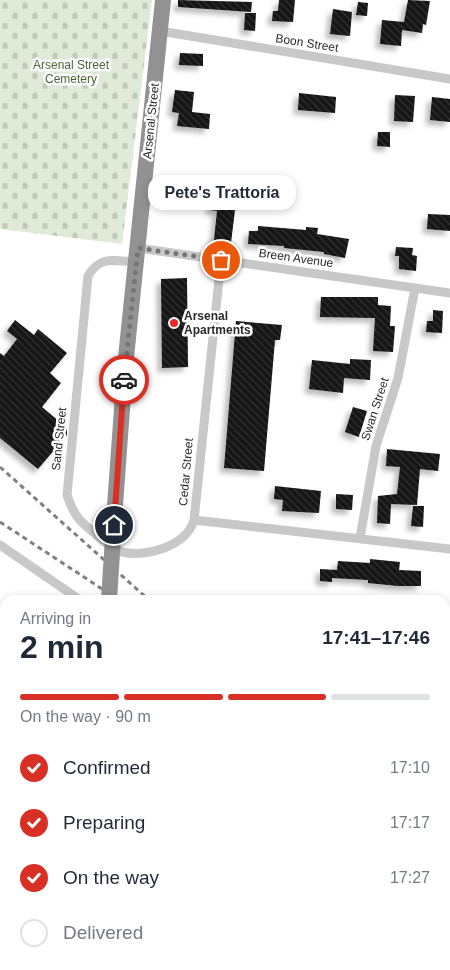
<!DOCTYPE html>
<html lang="en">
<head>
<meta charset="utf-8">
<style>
  body { margin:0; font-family:Arial,sans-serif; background:#f2f2f3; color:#1f2937; height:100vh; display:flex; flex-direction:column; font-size:19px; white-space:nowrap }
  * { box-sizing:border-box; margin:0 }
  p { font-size:16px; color:#747a83 }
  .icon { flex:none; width:28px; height:28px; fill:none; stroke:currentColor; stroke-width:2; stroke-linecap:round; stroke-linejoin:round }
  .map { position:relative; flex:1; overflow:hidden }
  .side { position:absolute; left:0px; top:595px; width:450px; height:375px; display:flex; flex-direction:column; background:#fff; border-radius:15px 15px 0 0; box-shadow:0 2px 8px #0003 }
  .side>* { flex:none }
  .pin { position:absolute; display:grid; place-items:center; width:42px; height:42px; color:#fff; margin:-21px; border:2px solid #fff; border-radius:50%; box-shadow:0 1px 5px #0007 }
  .courier { position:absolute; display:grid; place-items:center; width:50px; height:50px; margin:-25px; border:4px solid #d93025; border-radius:50%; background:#fff; color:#222; box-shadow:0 1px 6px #0007 }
  .bubble { position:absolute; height:35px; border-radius:15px; background:#fff; box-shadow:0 2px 8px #0003; font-size:16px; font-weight:800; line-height:35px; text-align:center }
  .summary em { font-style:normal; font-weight:800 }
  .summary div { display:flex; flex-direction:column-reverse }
  .summary { display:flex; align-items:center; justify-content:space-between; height:85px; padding:0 20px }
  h1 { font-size:32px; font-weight:800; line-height:38px }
  .bar { display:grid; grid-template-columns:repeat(4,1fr); gap:8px 5px; align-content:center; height:60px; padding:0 20px }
  .bar i { height:6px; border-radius:4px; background:#e0e1e3 }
  .bar .selected { background:#d93025 }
  .bar p { grid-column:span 4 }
  ol { padding:0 20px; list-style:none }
  li { display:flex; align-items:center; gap:15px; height:55px }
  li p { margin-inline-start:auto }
  li .icon { padding:5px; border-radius:50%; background:#d93025; color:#fff; stroke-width:4 }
  li:last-child { color:#747a83 }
  li i { width:28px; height:28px; border:2px solid #e0e1e3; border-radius:50% }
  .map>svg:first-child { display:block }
  .cemetery { fill:url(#cemetery-stones) }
  .building { fill:url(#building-back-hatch); filter:url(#shadow) }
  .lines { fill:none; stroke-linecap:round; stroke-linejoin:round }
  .street { stroke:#c8c8c8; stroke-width:9 }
  .highway { stroke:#929292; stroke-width:16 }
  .rail { stroke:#808080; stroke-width:3; stroke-dasharray:5 4; stroke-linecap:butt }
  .highway-bridge { stroke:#929292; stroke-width:16 }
  .done { stroke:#757575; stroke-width:5; stroke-dasharray:0 9 }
  .route { stroke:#d93025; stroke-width:6 }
  .poi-dot { fill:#e92827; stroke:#fff; stroke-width:2 }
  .labels { text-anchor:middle; stroke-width:5; stroke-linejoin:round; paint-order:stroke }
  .street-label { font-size:12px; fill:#2b2b2b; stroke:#fff }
  .park-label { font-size:12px; fill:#4b6738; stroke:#fff }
  .poi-label { font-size:12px; font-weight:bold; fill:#2b2b2b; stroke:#fff; text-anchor:start }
</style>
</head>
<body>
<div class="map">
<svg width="450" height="970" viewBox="0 0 450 970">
  <defs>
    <pattern id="cemetery-stones" width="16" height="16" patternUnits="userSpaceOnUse" patternTransform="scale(1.25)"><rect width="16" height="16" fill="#e0ead8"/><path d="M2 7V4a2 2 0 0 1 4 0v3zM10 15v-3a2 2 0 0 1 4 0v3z" fill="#c0c9ba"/></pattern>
    <pattern id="building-back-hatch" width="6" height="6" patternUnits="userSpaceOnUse" patternTransform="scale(1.25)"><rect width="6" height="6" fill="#121212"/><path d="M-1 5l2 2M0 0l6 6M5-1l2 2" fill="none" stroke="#353535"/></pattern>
    <filter id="shadow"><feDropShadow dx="-4.5" dy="4.5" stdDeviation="2.5" flood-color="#0004"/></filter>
  </defs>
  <rect width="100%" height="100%" fill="#fff"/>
  <path class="cemetery" d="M 0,0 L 152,0 L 122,244 L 0,229 Z"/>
  <path class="building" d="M 178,0 L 252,2 L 251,12 L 178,7 Z
    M 279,0 L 295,0 L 293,22 L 272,21 L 273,11 L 278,11 Z
    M 408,0 L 430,1 L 426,25 L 423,24 L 422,33 L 402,30 L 401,46 L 380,44 L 382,20 L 404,22 Z
    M 358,2 L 368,3 L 367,16 L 356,15 Z
    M 333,9 L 352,12 L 350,36 L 330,34 Z
    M 245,13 L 256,13 L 255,31 L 244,30 Z
    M 180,53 L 203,54 L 203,66 L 179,65 Z
    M 175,90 L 194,92 L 192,112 L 210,114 L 209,129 L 177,126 L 179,113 L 172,112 Z
    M 299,93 L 336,97 L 335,113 L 298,110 Z
    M 395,95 L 415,96 L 413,122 L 394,121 Z
    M 432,97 L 450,99 L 450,122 L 430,120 Z
    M 378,132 L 390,132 L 390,147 L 377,146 Z
    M 165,185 L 184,186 L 183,195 L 164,194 Z
    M 211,198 L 232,200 L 231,210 L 235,210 L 230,251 L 213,249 L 217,211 L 210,210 Z
    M 428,214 L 450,215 L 450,231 L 427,229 Z
    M 258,226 L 306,230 L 306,227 L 318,228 L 317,234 L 349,239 L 345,258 L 324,254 L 324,252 L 284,248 L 284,246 L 248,244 L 249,231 L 258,231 Z
    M 396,247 L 413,248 L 412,255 L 417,256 L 416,271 L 399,269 L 399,256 L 395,256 Z
    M 187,278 L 188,367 L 162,368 L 161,279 Z
    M 321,297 L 378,297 L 378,305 L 391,306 L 390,326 L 395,326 L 393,352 L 373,351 L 375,318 L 320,317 Z
    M 433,310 L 443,311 L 442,333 L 426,332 L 427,321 L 433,321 Z
    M 15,320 L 34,335 L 38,329 L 67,353 L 50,373 L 61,383 L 42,407 L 67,428 L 67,435 L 38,469 L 0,438 L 0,353 L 4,356 L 17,339 L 7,331 Z
    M 236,321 L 282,325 L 280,340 L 275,340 L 264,471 L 224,468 Z
    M 350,359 L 371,360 L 370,380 L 344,378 L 343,393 L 309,389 L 312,360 L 350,364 Z
    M 353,407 L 367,411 L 359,437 L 345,432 Z
    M 387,449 L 440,454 L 438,471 L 420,469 L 417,505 L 391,504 L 390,524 L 377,523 L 378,496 L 397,494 L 400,467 L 386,466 Z
    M 275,486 L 321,491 L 319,513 L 282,511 L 283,500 L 274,499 Z
    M 336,494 L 353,495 L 352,510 L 336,509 Z
    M 413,506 L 424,506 L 423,527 L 411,526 Z
    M 370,559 L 400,562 L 399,570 L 421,571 L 421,586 L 398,586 L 368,583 L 368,580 L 332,578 L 332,582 L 320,581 L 320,569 L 337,570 L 338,561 L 370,563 Z"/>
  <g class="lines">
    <path class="street" d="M 160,31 L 450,79
      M 138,248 L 450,293
      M 136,262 C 115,261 100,255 88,276 L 67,495 C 70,504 73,512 79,519 C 85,526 114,550 122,552 C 146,557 186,547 194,520 L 221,260
      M 194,520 L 450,549
      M 360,538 L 376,446 L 398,378 L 415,288
      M 0,545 L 80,600
      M 0,867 L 5,870
      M 189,965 L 199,970"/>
    <path class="highway" d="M 115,506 L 125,367 L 163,0
      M 101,970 L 101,965"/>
    <path class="rail" d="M 0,467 L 149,600
      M 0,522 L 119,600
      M 445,813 L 450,815"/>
    <path class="highway-bridge" d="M 109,600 L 115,506"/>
  </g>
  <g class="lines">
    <path class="done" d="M 124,380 L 138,248 L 221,260"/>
    <path class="route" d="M 114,525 L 124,380"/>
  </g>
  <circle class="poi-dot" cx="174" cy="323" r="5"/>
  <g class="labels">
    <g class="street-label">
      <text transform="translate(307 43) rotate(9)" y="4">Boon Street</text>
      <text transform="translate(151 121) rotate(-84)" y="4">Arsenal Street</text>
      <text transform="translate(296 258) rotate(8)" y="4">Breen Avenue</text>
      <text transform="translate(375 409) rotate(-72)" y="4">Swan Street</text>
      <text transform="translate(59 439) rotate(-84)" y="4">Sand Street</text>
      <text transform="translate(186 472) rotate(-85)" y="4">Cedar Street</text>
    </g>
    <g class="park-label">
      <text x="71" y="69">Arsenal Street<tspan x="71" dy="14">Cemetery</tspan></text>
    </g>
    <g class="poi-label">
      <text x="184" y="320">Arsenal<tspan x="184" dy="14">Apartments</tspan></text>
    </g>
  </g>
</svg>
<div class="pin" style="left:221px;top:260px;background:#ea580c"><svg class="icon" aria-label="bag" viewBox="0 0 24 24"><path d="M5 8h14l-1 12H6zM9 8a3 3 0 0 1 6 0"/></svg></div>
<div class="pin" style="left:114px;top:525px;background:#1f2937"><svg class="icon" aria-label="home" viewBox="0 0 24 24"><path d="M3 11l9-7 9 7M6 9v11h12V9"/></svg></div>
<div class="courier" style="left:124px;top:380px"><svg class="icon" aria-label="car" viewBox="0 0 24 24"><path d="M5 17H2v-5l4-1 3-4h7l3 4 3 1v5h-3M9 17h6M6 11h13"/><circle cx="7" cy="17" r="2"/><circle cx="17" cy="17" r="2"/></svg></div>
<div class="bubble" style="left:148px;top:175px;width:148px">Pete's Trattoria</div>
<section class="side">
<div class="summary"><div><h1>2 min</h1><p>Arriving in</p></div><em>17:41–17:46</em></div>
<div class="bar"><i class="selected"></i><i class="selected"></i><i class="selected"></i><i></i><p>On the way · 90 m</p></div>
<ol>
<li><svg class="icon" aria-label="check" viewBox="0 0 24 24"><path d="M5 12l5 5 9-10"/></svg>Confirmed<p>17:10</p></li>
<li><svg class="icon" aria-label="check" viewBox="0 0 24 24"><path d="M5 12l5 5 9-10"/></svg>Preparing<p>17:17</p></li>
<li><svg class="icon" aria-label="check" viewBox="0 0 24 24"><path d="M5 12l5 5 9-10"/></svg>On the way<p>17:27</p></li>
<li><i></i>Delivered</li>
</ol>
</section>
</div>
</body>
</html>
